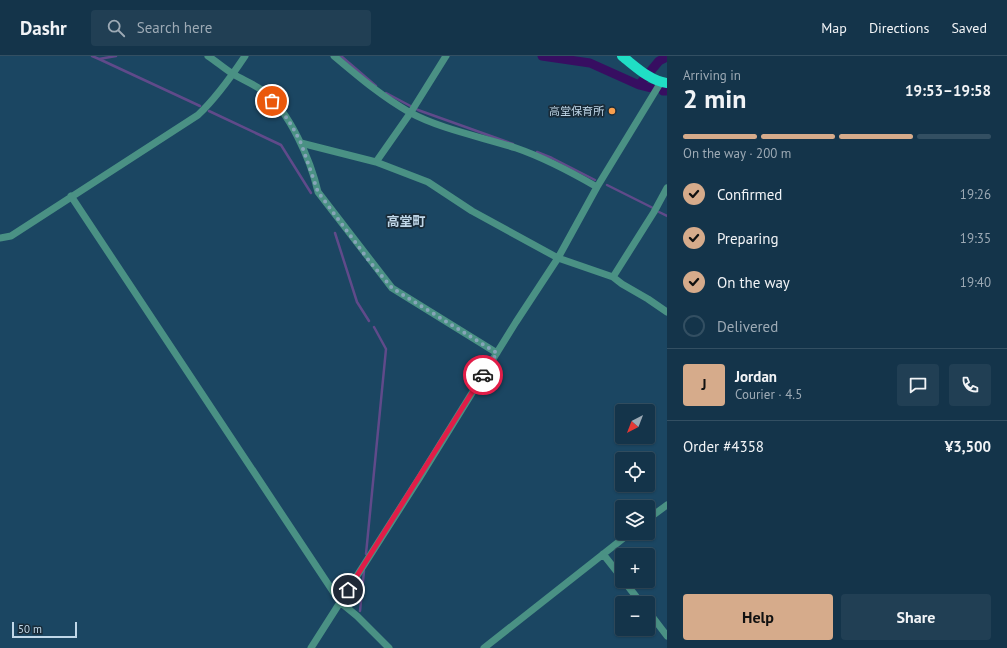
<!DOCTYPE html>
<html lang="en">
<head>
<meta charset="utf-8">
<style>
  body { margin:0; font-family:"PT Sans","Noto Sans JP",sans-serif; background:#213f54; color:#f1f3f6; height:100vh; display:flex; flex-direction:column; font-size:15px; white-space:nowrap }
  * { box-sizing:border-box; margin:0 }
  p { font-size:13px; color:#9daab5 }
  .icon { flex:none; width:22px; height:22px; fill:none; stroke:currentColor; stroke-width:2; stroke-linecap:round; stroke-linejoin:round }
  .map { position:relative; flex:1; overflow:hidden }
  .details { display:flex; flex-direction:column; background:#14344a; width:340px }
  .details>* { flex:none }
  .needle { width:26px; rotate:222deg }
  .buttons { position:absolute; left:615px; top:348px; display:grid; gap:8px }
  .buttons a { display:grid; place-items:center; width:40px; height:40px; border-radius:4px; background:#14344a; box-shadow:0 1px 3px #0004,0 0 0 1px #334f62; font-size:20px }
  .scale { position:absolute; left:12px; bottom:10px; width:65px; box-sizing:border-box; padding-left:4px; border:2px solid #c0d7e8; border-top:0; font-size:11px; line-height:14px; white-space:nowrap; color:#c0d7e8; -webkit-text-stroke:3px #192b38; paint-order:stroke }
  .pin { position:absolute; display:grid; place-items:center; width:34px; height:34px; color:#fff; margin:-17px; border:2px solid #fff; border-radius:50%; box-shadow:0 1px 4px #0007 }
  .courier { position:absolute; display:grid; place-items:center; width:40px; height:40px; margin:-20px; border:3px solid #e11d48; border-radius:50%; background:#fff; color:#222; box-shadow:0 1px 5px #0007 }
  .overview em { font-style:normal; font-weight:700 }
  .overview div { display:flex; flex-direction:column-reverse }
  .overview { display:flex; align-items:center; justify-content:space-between; height:68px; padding:0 16px }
  h1 { font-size:26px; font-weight:700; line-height:30px }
  .bar { display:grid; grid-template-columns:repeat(4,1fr); gap:6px 4px; align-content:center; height:48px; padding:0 16px }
  .bar i { height:5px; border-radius:3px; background:#334f62 }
  .bar .active { background:#d6ab8b }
  .bar p { grid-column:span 4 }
  .line { display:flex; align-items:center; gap:10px; padding:0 16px; border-top:1px solid #334f62 }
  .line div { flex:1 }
  .round { display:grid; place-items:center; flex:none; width:42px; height:42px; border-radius:4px; background:#213f54 }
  ol { padding:0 16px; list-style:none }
  li { display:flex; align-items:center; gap:12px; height:44px }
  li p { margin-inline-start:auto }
  li .icon { padding:4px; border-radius:50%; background:#d6ab8b; color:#111; stroke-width:4 }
  li:last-child { color:#9daab5 }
  li i { width:22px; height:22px; border:2px solid #334f62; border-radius:50% }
  .action { display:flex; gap:8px; margin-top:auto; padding:8px 16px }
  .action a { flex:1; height:46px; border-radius:4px; background:#d6ab8b; color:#111; font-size:16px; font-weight:700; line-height:46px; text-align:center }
  .action a+a { background:#213f54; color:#f1f3f6 }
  header { display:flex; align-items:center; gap:24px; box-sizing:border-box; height:56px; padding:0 20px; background:#14344a; border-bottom:1px solid #334f62 }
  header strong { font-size:19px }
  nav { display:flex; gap:22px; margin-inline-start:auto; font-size:14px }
  .search { width:280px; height:36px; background:#213f54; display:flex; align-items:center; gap:10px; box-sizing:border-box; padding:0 14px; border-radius:4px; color:#9daab5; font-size:15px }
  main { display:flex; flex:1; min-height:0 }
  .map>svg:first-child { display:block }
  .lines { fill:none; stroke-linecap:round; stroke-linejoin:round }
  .stream { stroke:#604a8a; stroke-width:2.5 }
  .canal { stroke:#370e61; stroke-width:9 }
  .minor { stroke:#4a9184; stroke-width:7 }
  .major { stroke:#20dec5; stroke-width:10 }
  .done { stroke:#86a4b9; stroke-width:4; stroke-dasharray:0 7.2 }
  .route { stroke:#e11d48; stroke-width:5 }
  .poi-dot { fill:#f99f4d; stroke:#192b38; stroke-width:1.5 }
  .labels { text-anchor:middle; stroke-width:3.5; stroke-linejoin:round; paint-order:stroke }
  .poi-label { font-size:11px; fill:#c0d7e8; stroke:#192b38; text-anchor:end }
  .quarter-label { font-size:13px; font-weight:bold; fill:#c0d7e8; stroke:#192b38 }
</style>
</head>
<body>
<header>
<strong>Dashr</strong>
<div class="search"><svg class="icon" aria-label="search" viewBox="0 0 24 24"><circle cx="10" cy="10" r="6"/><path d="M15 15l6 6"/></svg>Search here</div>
<nav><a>Map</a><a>Directions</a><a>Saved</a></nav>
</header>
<main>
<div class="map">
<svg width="667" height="592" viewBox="0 0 667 592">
  <rect width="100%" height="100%" fill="#1b4662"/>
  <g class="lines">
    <path class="stream" d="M 92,0 L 99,3 L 116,0
      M 341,0 L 376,30
      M 99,3 L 200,50
      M 386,37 L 418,54 L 513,88
      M 209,55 L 281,89 L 311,137
      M 537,96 L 552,102 L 595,124
      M 607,129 L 653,152
      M 659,156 L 667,160
      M 335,177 L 357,246 L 369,265
      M 366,498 L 386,293 L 374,271
      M 360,555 L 364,515"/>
    <path class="canal" d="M 542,0 L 590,7 L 639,29 L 659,5 L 667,1
      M 639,29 L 651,32
      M 663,35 L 667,35"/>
    <path class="minor" d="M 208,0 C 217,6 225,13 233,18 C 243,24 254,28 263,35 C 289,54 311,105 318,136 L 392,232 L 497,297
      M 334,0 C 359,21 381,40 409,56 C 440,73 482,81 516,92 C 545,102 571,116 597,131
      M 301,87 L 376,106 L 428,126 L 472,155 L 558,202 L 613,221 L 622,228 L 648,243 L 667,256
      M 376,106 L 411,56 L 446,0
      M 71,140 L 340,546 L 357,560 L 389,592
      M 0,182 L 11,180 L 198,59 C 216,42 231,21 245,0
      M 613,221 L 654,156 L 667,132
      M 648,463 L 667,449
      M 603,498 L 622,522
      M 624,525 L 641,547
      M 648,555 L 667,580
      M 311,592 L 420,421 L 516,266 L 558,202 L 597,131 L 661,26
      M 484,592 L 630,477"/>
    <path class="major" d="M 622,0 C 635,10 650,25 667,27"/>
  </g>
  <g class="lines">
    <path class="done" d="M 272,45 L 281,54 L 292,70 L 301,87 L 318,136 L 370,206 L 392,232 L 497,297 L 483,319"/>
    <path class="route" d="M 348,534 L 483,319"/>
  </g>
  <circle class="poi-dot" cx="612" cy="55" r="4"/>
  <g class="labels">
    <g class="poi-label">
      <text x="604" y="59">高堂保育所</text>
    </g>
    <g class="quarter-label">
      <text x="406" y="170">高堂町</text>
    </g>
  </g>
</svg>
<div class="buttons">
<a><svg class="needle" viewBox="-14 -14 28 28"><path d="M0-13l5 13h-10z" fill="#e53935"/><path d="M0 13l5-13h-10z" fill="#9daab5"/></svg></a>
<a><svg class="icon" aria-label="locate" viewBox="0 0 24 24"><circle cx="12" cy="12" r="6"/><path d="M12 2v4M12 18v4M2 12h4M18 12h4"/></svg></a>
<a><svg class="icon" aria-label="layers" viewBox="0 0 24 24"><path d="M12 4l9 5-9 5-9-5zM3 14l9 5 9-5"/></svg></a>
<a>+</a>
<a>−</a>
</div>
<div class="scale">50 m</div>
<div class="pin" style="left:272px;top:45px;background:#ea580c"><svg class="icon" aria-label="bag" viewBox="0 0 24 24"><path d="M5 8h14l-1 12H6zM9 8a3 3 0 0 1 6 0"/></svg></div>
<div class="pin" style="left:348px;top:534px;background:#1f2937"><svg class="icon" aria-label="home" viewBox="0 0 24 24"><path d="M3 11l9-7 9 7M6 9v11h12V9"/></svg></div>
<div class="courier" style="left:483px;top:319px"><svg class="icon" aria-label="car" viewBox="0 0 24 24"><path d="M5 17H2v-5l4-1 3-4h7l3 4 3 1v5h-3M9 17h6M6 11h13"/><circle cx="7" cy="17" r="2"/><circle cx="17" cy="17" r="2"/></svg></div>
</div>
<section class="details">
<div class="overview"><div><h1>2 min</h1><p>Arriving in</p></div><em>19:53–19:58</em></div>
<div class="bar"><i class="active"></i><i class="active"></i><i class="active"></i><i></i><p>On the way · 200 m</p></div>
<ol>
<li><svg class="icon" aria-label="check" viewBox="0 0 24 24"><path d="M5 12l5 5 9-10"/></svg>Confirmed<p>19:26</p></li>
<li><svg class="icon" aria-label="check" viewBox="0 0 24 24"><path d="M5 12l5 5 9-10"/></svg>Preparing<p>19:35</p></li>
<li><svg class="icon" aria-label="check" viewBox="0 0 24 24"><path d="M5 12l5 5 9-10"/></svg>On the way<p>19:40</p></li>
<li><i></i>Delivered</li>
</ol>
<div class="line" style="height:72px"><b class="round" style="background:#d6ab8b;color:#111">J</b><div><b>Jordan</b><p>Courier · 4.5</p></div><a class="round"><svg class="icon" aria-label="chat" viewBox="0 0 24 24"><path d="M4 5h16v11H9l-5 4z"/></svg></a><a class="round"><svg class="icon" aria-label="phone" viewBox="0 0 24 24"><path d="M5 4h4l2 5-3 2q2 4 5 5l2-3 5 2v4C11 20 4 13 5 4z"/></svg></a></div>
<div class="line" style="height:52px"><div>Order #4358</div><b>¥3,500</b></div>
<div class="action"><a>Help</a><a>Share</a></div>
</section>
</main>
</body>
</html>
